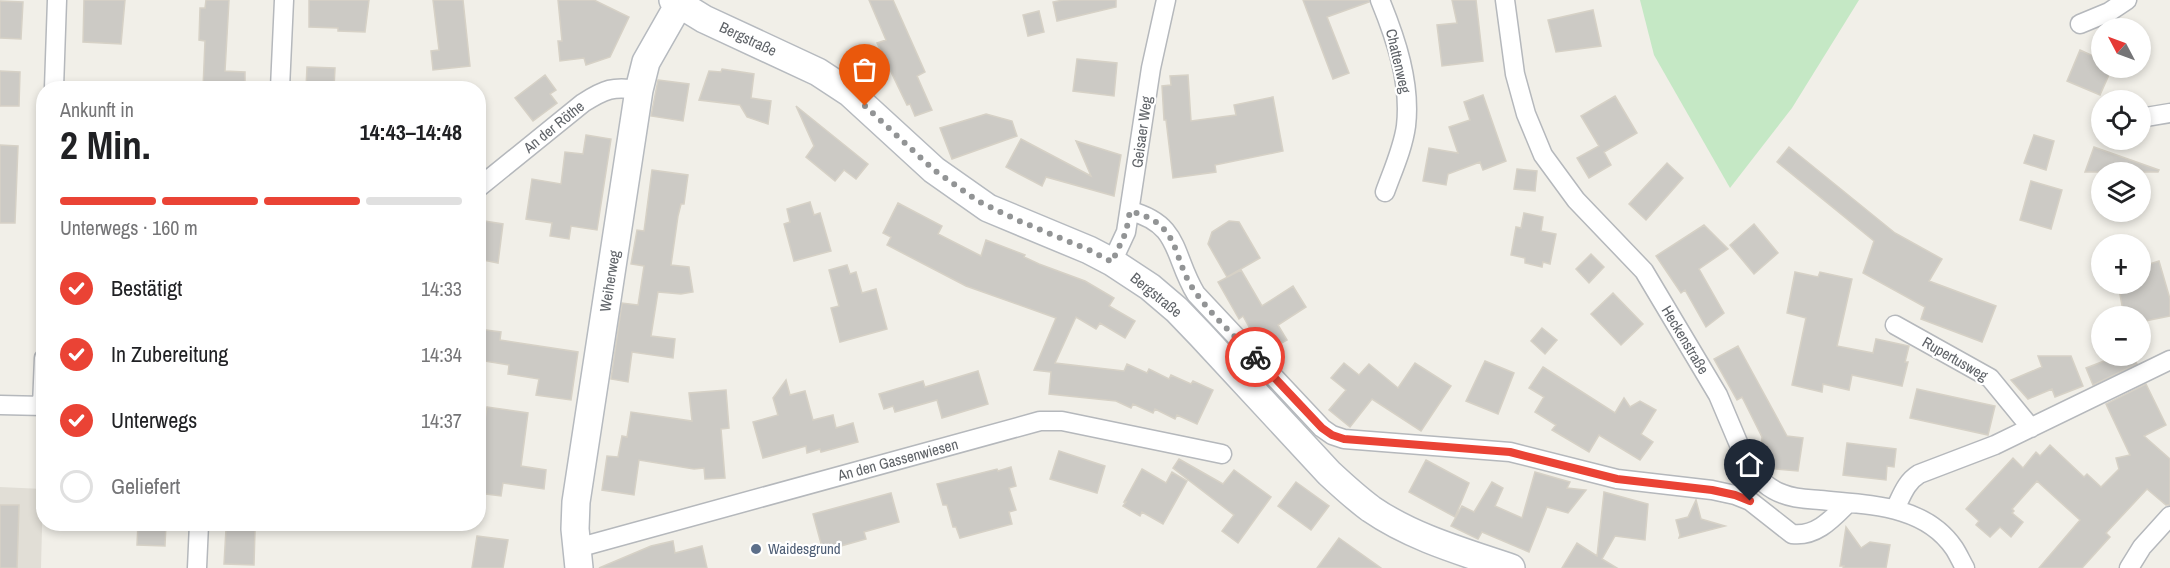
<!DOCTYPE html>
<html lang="de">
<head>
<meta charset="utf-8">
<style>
  body { margin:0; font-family:"Archivo Narrow",sans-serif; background:#f6f6f6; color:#202124; height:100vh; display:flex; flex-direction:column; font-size:22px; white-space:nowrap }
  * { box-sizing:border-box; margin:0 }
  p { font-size:20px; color:#757577 }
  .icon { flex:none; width:33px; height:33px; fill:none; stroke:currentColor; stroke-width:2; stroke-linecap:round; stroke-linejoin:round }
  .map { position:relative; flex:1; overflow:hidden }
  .panel { position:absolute; left:36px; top:81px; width:450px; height:450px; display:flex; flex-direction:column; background:#fff; border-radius:24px; box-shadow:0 3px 9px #0003 }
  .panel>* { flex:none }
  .needle { width:39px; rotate:311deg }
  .tools { position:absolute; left:2091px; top:18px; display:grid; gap:12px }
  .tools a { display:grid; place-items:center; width:60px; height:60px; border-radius:50%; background:#fff; box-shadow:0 3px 9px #0003; font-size:30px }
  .pin { position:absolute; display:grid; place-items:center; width:51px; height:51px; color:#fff; margin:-62px -26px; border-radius:50% 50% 50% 0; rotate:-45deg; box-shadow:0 0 6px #0007 }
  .pin .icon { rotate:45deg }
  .courier { position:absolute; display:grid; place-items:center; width:60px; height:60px; margin:-30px; border:4px solid #ea4335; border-radius:50%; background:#fff; color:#222; box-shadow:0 2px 8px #0007 }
  .summary em { font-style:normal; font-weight:700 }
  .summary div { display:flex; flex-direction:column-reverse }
  .summary { display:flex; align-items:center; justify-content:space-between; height:102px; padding:0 24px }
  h1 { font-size:39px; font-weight:700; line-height:45px }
  .bar { display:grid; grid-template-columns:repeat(4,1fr); gap:9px 6px; align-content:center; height:72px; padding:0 24px }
  .bar i { height:8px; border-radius:4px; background:#e0e0e0 }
  .bar .active { background:#ea4335 }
  .bar p { grid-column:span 4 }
  ol { padding:0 24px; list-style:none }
  li { display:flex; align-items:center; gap:18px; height:66px }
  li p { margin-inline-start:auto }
  li .icon { padding:6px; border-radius:50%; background:#ea4335; color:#fff; stroke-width:4 }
  li:last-child { color:#757577 }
  li i { width:33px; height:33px; border:3px solid #e0e0e0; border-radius:50% }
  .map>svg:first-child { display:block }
  .education { fill:#e1ded6 }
  .green { fill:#c5e8c5 }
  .building { fill:#cccac5; stroke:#d6d1c6; stroke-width:1.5 }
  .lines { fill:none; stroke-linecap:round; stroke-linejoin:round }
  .street-casing { stroke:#b5b8bc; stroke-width:21 }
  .secondary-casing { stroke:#b6babf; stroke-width:30 }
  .street { stroke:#fff; stroke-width:18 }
  .secondary { stroke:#fff; stroke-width:27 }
  .done { stroke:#929495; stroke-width:6; stroke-dasharray:0 10.8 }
  .route { stroke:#ea4335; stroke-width:8 }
  .service-dot { fill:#5c6f8a; stroke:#fff; stroke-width:2 }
  .labels { text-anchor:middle; stroke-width:4.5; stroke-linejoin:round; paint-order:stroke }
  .street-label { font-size:15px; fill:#5f6368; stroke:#fff }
  .service-label { font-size:15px; fill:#4e5e75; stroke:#fff; text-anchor:start }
</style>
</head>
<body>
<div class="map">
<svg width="2170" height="568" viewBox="0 0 2170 568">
  <rect width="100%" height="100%" fill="#f1efe8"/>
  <path class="education" d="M 0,487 L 43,489 L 41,568 L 0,568 Z"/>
  <path class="green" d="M 1640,0 L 1859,0 L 1792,108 L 1730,188 L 1654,55 Z"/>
  <path class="building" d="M 84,0 L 125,0 L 121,44 L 83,42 Z
    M 206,0 L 229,0 L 225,71 L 245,72 L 245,88 L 203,88 L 205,41 L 199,40 L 200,8 L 205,8 Z
    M 309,0 L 369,0 L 365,32 L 338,31 L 338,28 L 309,27 Z
    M 433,0 L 463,0 L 470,66 L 433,70 L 431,51 L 439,50 Z
    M 558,0 L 594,0 L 629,17 L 610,57 L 586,65 L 584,58 L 560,61 L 558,41 L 562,41 Z
    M 869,0 L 893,0 L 925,72 L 917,76 L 932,110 L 915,116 L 910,104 L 907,105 L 877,43 L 886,40 Z
    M 1063,0 L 1116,0 L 1116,7 L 1057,21 L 1053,2 Z
    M 1303,0 L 1369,0 L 1369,2 L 1327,17 L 1349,73 L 1333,79 Z
    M 1452,0 L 1476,0 L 1483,61 L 1442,66 L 1437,25 L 1457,23 Z
    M 0,1 L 23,2 L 21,39 L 0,38 Z
    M 1593,10 L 1601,46 L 1556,52 L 1548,20 Z
    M 1039,11 L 1044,32 L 1028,36 L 1023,15 Z
    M 2080,50 L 2102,60 L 2102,68 L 2112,68 L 2100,95 L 2067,81 Z
    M 1077,59 L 1117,63 L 1114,96 L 1073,91 Z
    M 307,67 L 335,68 L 334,88 L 306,88 Z
    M 722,69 L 754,74 L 751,98 L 771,101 L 768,124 L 747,117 L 740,105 L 699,100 L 709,71 L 721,72 Z
    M 0,71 L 20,72 L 19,106 L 0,106 Z
    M 545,75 L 556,90 L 550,94 L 557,103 L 533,121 L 515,98 Z
    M 1188,75 L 1191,121 L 1236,115 L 1234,105 L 1273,97 L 1283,151 L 1215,165 L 1216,172 L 1173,178 L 1166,120 L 1164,120 L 1162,86 L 1171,85 L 1170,76 Z
    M 658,80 L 689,84 L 683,121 L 651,116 Z
    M 1483,95 L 1506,161 L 1483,170 L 1480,162 L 1448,174 L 1446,185 L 1423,181 L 1429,148 L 1458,153 L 1449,127 L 1470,120 L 1464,102 Z
    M 1615,96 L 1637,133 L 1604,152 L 1611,165 L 1589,178 L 1577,158 L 1599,146 L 1581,116 Z
    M 796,106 L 868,164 L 856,179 L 844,170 L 835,181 L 806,157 L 814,146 Z
    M 986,114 L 1012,121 L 1017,136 L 952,159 L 940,128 Z
    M 586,135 L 611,139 L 597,230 L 571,226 L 569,239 L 550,236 L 552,223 L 526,219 L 532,179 L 561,184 L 565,152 L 583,154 Z
    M 2034,135 L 2054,141 L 2046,170 L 2024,163 Z
    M 1021,139 L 1091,176 L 1076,141 L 1121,155 L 1114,196 L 1046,177 L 1042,186 L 1006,167 Z
    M 0,145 L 18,146 L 15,223 L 0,223 Z
    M 1789,147 L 1895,233 L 1942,259 L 1929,281 L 1996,306 L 1982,342 L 1921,319 L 1925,307 L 1863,273 L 1874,241 L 1777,162 Z
    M 2094,147 L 2159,170 L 2158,172 L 2085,172 Z
    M 1667,163 L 1683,178 L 1646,220 L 1629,204 Z
    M 1517,169 L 1537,171 L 1535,191 L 1514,189 Z
    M 652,170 L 688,175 L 684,204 L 681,204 L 678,216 L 671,265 L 689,267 L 693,292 L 681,294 L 658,292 L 651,336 L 675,339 L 673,358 L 632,352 L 628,382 L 611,379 L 622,303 L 638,305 L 644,266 L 631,264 L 637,230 L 644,231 Z
    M 2031,181 L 2062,190 L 2051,229 L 2020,220 Z
    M 810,202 L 814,215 L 820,213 L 831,251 L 794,261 L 784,224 L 790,222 L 787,209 Z
    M 898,203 L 942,226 L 938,234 L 981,256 L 986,240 L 1025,255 L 1024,257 L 1039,264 L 1085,281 L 1114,298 L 1109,306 L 1135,321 L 1125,338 L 1100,323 L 1096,329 L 1076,317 L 1055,363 L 1124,371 L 1127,364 L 1147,373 L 1149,369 L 1169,379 L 1171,375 L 1191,384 L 1193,381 L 1213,390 L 1197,424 L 1177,415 L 1175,419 L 1155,409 L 1153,413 L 1133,404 L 1131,408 L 1116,401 L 1049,394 L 1051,372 L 1034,370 L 1056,318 L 966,286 L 887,245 L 891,237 L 883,233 Z
    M 1524,213 L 1543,217 L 1541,231 L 1556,234 L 1550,264 L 1543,262 L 1542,267 L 1525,263 L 1525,258 L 1511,255 L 1516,227 L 1521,228 Z
    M 478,220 L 503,224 L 498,263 L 478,259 Z
    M 1229,221 L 1239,222 L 1260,258 L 1227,277 L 1208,244 L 1212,232 Z
    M 1754,224 L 1778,253 L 1754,274 L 1730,245 Z
    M 1704,225 L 1728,249 L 1699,269 L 1724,313 L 1706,327 L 1685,290 L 1681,293 L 1656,256 Z
    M 1591,254 L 1604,267 L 1589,283 L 1576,269 Z
    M 2159,261 L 2170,299 L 2170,316 L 2140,322 L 2140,316 L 2124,316 L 2118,284 L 2140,284 L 2140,267 Z
    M 847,265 L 850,274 L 856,272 L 862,293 L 876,289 L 887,329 L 840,342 L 831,308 L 839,306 L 829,270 Z
    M 1241,270 L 1262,306 L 1293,286 L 1306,307 L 1278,325 L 1287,340 L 1266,352 L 1259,345 L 1243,316 L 1239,319 L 1218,282 Z
    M 1795,272 L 1818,277 L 1820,272 L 1852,279 L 1837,346 L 1873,353 L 1876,339 L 1909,346 L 1905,362 L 1908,362 L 1902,386 L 1852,375 L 1849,390 L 1823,384 L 1822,392 L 1792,385 L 1806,318 L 1787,313 Z
    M 1613,293 L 1643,324 L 1621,345 L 1591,314 Z
    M 1542,328 L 1557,340 L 1545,354 L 1531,341 Z
    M 478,329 L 501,332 L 500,340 L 578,352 L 571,400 L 536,395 L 539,379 L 508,374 L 509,365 L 484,361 L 485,356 L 478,355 Z
    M 1738,346 L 1787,436 L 1803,438 L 1798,471 L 1776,469 L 1761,454 L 1762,437 L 1742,397 L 1737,400 L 1714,359 Z
    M 2038,356 L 2071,356 L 2083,386 L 2055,397 L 2052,389 L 2028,399 L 2011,380 L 2042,367 Z
    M 2117,356 L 2133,356 L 2137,364 L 2093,385 L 2086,368 Z
    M 1485,361 L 1514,373 L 1498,414 L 1466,401 Z
    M 1344,363 L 1359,375 L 1369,364 L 1398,388 L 1415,363 L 1451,386 L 1421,431 L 1372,399 L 1350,427 L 1329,410 L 1346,390 L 1331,378 Z
    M 1543,367 L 1615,413 L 1624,398 L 1630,407 L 1640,401 L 1656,410 L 1641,434 L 1653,442 L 1640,460 L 1599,435 L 1589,452 L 1552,430 L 1556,425 L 1535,412 L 1544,397 L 1529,388 Z
    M 978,371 L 988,404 L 942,418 L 937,400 L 895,412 L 893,406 L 884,409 L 879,394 L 923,381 L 925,387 Z
    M 786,380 L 790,395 L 805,391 L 813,420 L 833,415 L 836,428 L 853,423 L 858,442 L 821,452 L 820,449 L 807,453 L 806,446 L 763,458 L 753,422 L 778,415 L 773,398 Z
    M 2146,384 L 2166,425 L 2144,436 L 2170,459 L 2170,505 L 2166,505 L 2147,489 L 2106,533 L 2110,537 L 2082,568 L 2039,568 L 2080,520 L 2037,481 L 2012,509 L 2014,511 L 2012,513 L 2023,522 L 2011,537 L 2000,527 L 1990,537 L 1976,525 L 1979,521 L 1966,509 L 2013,458 L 2023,468 L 2036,452 L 2040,456 L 2050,445 L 2084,477 L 2087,474 L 2101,487 L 2119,469 L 2116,458 L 2130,455 L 2106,404 Z
    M 1917,389 L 1995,406 L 1988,435 L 1910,418 Z
    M 726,390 L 729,428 L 721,429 L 725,478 L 705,479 L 704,468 L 694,469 L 639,460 L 634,495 L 602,490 L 607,456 L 618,457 L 622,436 L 627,437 L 631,412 L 692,421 L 689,393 Z
    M 487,407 L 528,413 L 521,466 L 546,470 L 544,489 L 503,483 L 501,496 L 478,493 L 478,466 Z
    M 1847,443 L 1896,449 L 1894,467 L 1887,466 L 1886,480 L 1843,475 Z
    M 1059,451 L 1105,466 L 1097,493 L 1050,479 Z
    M 1179,459 L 1223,484 L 1234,470 L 1271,497 L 1238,543 L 1222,531 L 1234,515 L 1173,468 Z
    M 1426,460 L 1469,483 L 1455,517 L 1409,492 Z
    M 1011,467 L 1016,486 L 1009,488 L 1016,510 L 1009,512 L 1012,524 L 960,538 L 956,527 L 953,527 L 947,505 L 943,505 L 937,484 L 997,469 L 998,471 Z
    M 1142,469 L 1166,483 L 1172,472 L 1187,481 L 1163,524 L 1142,512 L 1140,516 L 1123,506 L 1126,502 L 1124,502 Z
    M 1535,472 L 1570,482 L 1567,488 L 1586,490 L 1568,513 L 1547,507 L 1529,552 L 1482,532 L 1478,539 L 1451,526 L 1462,506 L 1474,512 L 1492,482 L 1503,488 L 1495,506 L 1522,518 Z
    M 1296,482 L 1329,506 L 1311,530 L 1278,506 Z
    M 1604,492 L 1648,504 L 1645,540 L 1615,536 L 1602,559 L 1617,568 L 1562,568 L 1577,543 L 1597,556 Z
    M 891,493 L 899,522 L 864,532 L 866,539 L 823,551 L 813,514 Z
    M 1696,500 L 1701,519 L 1725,526 L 1679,538 L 1680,535 L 1676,520 L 1688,517 Z
    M 0,505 L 19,505 L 17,568 L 0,568 Z
    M 138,524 L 166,524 L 165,546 L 137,545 Z
    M 1846,527 L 1861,548 L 1870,542 L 1890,545 L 1886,568 L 1843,568 L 1844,566 L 1840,566 Z
    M 226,529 L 255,530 L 254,565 L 224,564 Z
    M 477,536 L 508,540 L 503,568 L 472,568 Z
    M 1339,538 L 1381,568 L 1317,568 Z
    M 673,541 L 675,553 L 702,546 L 707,568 L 599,568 L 651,546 Z"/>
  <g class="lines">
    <defs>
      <path id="street" d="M 1380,0 C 1396,39 1411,83 1406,126 C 1403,148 1393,170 1385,192
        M 1505,0 L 1515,74 L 1526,114 L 1543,155 L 1576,200 L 1644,271 L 1718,395 L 1748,466 C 1758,478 1768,489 1783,494 C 1795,499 1808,499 1820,500 C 1867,505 1924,504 1954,548 C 1958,554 1961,561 1965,568
        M 2080,24 L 2109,12 L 2127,0
        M 54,88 L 57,0
        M 280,88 L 284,0
        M 2140,118 L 2170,113
        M 478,188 L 583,103 C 605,89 613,86 639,90
        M 1130,211 C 1181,224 1173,257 1196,294 L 1322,428 L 1332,435 L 1344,439 L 1510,452 L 1617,479 L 1712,490 L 1735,495 L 1750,501 L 1792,534 C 1816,537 1832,519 1848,503
        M 1112,262 L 1126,232 L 1151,68 L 1166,0
        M 1895,325 L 1990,378 L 2031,428
        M 0,405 L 44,406
        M 42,406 L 44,358
        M 1895,509 C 1902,495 1906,482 1919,474 L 1995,445 L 2170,360
        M 577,548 L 1040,421 L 1062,421 L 1222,454
        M 197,568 L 199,524
        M 2129,568 L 2142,547 L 2170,516"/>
      <path id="secondary" d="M 673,0 L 704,19 L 818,72 L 850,93 L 934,170 L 988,208 L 1089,250 L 1112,262 L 1150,287 L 1177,310 L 1201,335 L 1329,473 C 1343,486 1356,498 1371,509 C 1413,538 1464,552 1511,568
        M 579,568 L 575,529 L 576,502 L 639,90 L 646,62 L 679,4"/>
    </defs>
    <use href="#street" class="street-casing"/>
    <use href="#secondary" class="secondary-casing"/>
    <use href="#street" class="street"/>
    <use href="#secondary" class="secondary"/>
  </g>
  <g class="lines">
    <path class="done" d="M 865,106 L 934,170 L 978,201 L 1017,220 L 1089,250 L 1112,262 L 1126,232 L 1130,211 C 1184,225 1170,258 1196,293 C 1212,316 1235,336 1255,357"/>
    <path class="route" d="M 1255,357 L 1322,428 L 1332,435 L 1344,439 L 1510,452 L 1617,479 L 1712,490 L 1735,495 L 1750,501"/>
  </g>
  <circle class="service-dot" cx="756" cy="549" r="6"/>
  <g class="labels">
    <g class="street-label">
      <text transform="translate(748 39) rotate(25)" y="5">Bergstraße</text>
      <text transform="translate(1398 61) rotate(77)" y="5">Chattenweg</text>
      <text transform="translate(554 127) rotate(-39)" y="5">An der Röthe</text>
      <text transform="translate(1142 132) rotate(-82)" y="5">Geisaer Weg</text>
      <text transform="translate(610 281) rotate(-81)" y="5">Weiherweg</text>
      <text transform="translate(1156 295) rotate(39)" y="5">Bergstraße</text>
      <text transform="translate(1685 340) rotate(59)" y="5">Heckenstraße</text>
      <text transform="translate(1955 359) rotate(30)" y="5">Rupertusweg</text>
      <text transform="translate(898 460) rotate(-15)" y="5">An den Gassenwiesen</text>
    </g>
    <g class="service-label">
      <text x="768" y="554">Waidesgrund</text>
    </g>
  </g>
</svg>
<div class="tools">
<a><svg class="needle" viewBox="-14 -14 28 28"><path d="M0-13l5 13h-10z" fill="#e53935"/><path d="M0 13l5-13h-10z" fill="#757577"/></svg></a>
<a><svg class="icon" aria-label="locate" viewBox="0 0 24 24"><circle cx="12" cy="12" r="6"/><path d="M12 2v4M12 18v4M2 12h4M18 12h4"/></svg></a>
<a><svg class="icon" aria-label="layers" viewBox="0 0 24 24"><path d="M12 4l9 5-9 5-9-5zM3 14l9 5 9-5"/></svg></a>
<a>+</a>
<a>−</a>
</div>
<div class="pin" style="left:865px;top:106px;background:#ea580c"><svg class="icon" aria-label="bag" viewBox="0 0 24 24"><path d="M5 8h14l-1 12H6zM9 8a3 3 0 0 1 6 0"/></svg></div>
<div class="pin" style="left:1750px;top:501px;background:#1f2937"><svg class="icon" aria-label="home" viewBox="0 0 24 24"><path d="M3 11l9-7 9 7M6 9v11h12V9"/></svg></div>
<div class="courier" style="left:1255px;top:357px"><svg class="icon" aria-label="bike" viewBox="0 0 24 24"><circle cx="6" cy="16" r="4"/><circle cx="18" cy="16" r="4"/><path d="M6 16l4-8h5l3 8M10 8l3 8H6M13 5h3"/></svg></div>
<section class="panel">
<div class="summary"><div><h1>2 Min.</h1><p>Ankunft in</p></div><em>14:43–14:48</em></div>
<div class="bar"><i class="active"></i><i class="active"></i><i class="active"></i><i></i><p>Unterwegs · 160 m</p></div>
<ol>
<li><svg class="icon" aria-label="check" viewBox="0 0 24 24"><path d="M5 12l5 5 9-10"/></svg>Bestätigt<p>14:33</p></li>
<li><svg class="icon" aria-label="check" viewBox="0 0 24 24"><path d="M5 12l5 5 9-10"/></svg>In Zubereitung<p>14:34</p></li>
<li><svg class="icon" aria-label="check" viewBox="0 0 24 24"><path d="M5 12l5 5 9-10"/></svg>Unterwegs<p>14:37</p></li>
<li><i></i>Geliefert</li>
</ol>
</section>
</div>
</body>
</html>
